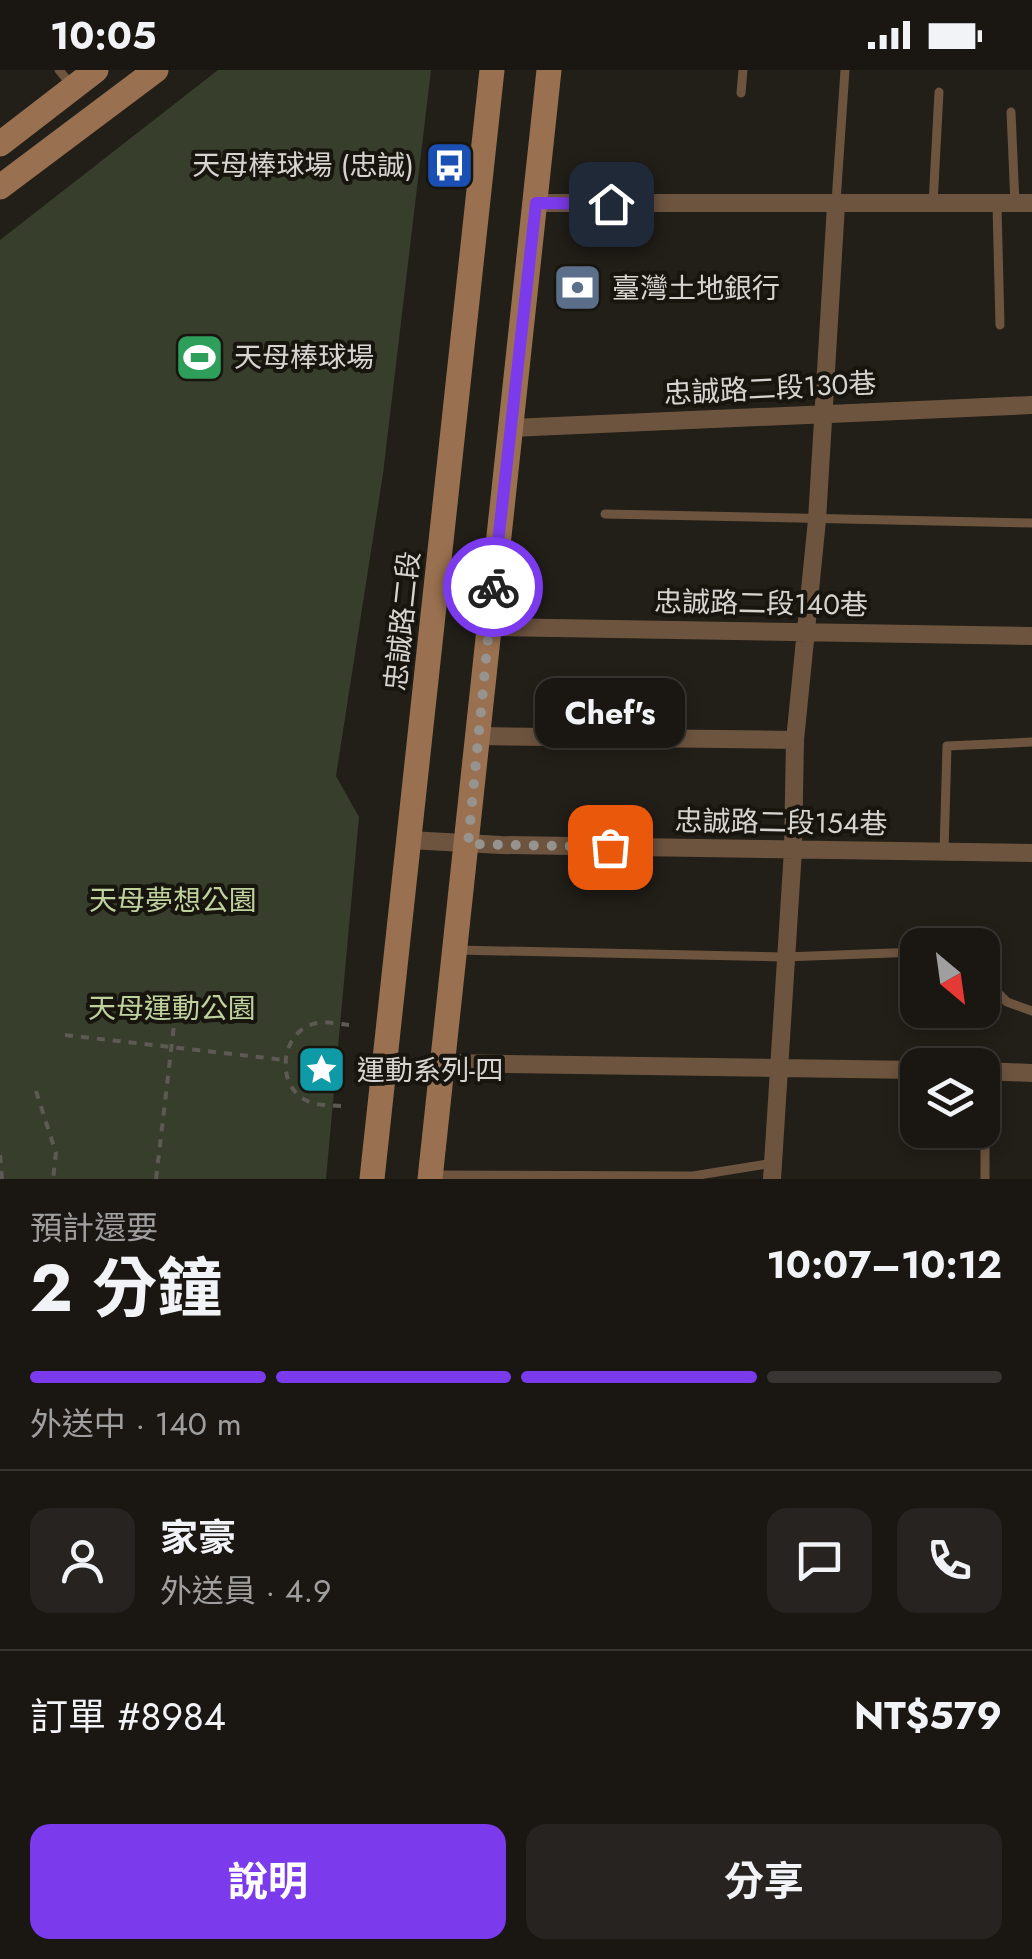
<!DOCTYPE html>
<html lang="zh-TW">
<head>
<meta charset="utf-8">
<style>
  body { margin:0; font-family:Jost,"Noto Sans TC",sans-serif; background:#272320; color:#f1f3f6; height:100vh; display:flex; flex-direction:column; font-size:38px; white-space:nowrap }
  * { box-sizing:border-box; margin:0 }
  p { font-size:32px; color:#9f9f9f }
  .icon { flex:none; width:55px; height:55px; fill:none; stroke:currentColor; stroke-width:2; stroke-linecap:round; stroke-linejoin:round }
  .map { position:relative; height:1109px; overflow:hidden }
  .drawer { display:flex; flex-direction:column; background:#1a1612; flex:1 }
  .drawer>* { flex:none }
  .needle { width:65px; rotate:151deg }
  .tools { position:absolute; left:900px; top:858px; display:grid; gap:20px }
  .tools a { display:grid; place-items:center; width:100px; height:100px; border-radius:20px; background:#1a1612; box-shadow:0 5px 15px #0003,0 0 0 2px #383532; font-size:50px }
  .pin { position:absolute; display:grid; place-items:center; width:85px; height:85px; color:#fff; margin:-42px; border-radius:20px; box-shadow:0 5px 15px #0006 }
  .courier { position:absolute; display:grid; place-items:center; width:100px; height:100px; margin:-50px; border:8px solid #7c3aed; border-radius:50%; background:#fff; color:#222; box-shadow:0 2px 12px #0007 }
  .bubble { position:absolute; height:70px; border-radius:20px; background:#1a1612; box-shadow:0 5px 15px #0003,0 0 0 2px #383532; font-size:32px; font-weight:700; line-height:70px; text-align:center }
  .head em { font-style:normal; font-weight:700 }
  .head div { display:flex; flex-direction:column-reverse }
  .head { display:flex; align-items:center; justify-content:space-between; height:170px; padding:0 30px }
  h1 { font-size:65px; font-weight:700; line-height:75px }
  .bar { display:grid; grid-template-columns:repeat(4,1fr); gap:15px 10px; align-content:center; height:120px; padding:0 30px }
  .bar i { height:12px; border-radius:8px; background:#383532 }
  .bar .selected { background:#7c3aed }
  .bar p { grid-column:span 4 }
  .line { display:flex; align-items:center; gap:25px; padding:0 30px; border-top:2px solid #383532 }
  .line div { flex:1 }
  .round { display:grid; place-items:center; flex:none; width:105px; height:105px; border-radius:20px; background:#272320 }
  .action { display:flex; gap:20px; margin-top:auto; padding:20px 30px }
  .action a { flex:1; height:115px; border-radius:20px; background:#7c3aed; color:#fff; font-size:40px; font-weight:700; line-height:115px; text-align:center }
  .action a+a { background:#272320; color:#f1f3f6 }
  .status { display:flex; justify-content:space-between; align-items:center; height:70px; padding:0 50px; background:#1a1612; direction:ltr }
  .status svg { height:28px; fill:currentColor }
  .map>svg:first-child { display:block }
  .green { fill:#373e2c }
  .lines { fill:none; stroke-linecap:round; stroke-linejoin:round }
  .path { stroke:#5d5a54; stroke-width:4; stroke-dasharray:8 8; stroke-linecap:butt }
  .lane { stroke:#6d543f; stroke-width:9 }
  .street { stroke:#6d543f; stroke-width:18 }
  .secondary { stroke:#9a7150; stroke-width:25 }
  .done { stroke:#979490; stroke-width:10; stroke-dasharray:0 18 }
  .route { stroke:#7c3aed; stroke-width:12 }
  .labels { text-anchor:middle; stroke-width:8; stroke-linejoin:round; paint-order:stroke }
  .poi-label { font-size:28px; fill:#d6d4d0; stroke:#18150f; text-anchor:start }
  .street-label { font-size:28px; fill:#d6d4d0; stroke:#18150f }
  .park-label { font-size:28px; fill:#bfd29e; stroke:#18150f }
</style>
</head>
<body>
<div class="status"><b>10:05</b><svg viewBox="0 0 49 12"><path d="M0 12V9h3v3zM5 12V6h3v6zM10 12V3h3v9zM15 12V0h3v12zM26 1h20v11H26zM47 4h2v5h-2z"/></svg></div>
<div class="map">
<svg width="1032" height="1109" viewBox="0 0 1032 1109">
  <rect width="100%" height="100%" fill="#221e18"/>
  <path class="green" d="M 218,0 L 431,0 L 383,404 L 336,706 L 359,747 L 326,1109 L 0,1109 L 0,170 Z"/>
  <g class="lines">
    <path class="path" d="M 65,965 L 285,990
      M 36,1021 L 56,1083 L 53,1109
      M 341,1036 C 332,1035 319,1036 310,1032 C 274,1019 279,960 317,953 C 327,951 339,954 349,955
      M 0,1085 L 2,1109
      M 156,1109 L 178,921"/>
    <path class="lane" d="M 59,0 L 73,17
      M 741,23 L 743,0
      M 1011,42 L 1015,134
      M 836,132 L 845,0
      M 933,134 L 939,22
      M 997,136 L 1000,255
      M 605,444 L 1032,453
      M 944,782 L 947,676 L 1032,672
      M 457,880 L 784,887 L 918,882
      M 982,907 L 1007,932 L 1032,941
      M 432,1105 L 693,1106 L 773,1093
      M 985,1109 L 985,1001"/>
    <path class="street" d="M 535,133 L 1032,133
      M 511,358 L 1032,335
      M 489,557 L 1032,566
      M 477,666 L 795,670
      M 409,770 L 501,775 L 1032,783
      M 442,993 L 918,1000
      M 982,1001 L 1032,1003
      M 772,1109 L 793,780 L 795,670 L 817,450 L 836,135"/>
    <path class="secondary" d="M 0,74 L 96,0
      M 0,117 L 156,0
      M 372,1109 L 492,0
      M 430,1109 L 549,0"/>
  </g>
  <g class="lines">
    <path class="done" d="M 493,517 L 468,774 L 610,777"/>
    <path class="route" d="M 493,517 L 536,133 L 611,134"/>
  </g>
  <defs>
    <symbol id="bus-square" viewBox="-11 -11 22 22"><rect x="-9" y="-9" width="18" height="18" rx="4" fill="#1a4fb4" stroke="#18150f"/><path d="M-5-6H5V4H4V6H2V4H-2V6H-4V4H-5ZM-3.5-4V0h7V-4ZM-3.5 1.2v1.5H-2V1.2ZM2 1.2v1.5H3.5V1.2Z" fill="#fff"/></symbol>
    <symbol id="bank-square" viewBox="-11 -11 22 22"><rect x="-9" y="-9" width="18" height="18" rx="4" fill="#5c6f8a" stroke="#18150f"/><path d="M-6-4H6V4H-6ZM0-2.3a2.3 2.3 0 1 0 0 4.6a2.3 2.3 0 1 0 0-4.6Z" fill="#fff"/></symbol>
    <symbol id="stadium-square" viewBox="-11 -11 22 22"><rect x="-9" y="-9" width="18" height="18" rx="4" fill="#2e9e5b" stroke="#18150f"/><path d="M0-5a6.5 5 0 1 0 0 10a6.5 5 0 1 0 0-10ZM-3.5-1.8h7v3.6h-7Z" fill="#fff"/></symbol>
    <symbol id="sight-square" viewBox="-11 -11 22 22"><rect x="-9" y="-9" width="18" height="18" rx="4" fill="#0f9aa8" stroke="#18150f"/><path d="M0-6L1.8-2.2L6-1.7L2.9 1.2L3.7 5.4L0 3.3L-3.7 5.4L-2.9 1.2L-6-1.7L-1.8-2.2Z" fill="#fff"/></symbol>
  </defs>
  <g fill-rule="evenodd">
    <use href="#bus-square" x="422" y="68" width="55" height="55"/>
    <use href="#bank-square" x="550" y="190" width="55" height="55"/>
    <use href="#stadium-square" x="172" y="260" width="55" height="55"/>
    <use href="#sight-square" x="294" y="972" width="55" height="55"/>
  </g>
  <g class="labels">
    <g class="poi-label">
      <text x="414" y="105" text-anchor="end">天母棒球場 (忠誠)</text>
      <text x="612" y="228">臺灣土地銀行</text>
      <text x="234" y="297">天母棒球場</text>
      <text x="357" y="1010">運動系列-四</text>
    </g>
    <g class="street-label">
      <text transform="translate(770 318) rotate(-3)" y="10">忠誠路二段130巷</text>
      <text transform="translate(761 533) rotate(1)" y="10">忠誠路二段140巷</text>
      <text transform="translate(402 551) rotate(-84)" y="10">忠誠路二段</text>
      <text transform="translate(781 752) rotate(1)" y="10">忠誠路二段154巷</text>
    </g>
    <g class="park-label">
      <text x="173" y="840">天母夢想公園</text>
      <text x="172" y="948">天母運動公園</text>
    </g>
  </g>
</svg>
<div class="tools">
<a><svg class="needle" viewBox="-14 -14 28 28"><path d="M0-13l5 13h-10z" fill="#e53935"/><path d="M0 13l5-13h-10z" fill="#9f9f9f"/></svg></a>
<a><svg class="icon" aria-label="layers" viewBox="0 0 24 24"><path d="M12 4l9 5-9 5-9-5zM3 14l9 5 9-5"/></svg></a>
</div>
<div class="pin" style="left:610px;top:777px;background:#ea580c"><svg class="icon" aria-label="bag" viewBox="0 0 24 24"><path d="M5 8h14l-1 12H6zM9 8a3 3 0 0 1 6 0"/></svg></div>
<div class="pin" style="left:611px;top:134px;background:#1f2937"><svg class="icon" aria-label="home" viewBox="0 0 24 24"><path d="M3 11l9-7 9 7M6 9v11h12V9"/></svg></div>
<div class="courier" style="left:493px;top:517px"><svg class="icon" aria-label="bike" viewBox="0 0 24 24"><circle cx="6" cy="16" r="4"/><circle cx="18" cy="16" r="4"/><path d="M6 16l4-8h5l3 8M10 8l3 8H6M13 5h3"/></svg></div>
<div class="bubble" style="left:535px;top:608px;width:150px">Chef's</div>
</div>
<section class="drawer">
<div class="head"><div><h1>2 分鐘</h1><p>預計還要</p></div><em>10:07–10:12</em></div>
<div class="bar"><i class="selected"></i><i class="selected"></i><i class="selected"></i><i></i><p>外送中 · 140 m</p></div>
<div class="line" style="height:180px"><a class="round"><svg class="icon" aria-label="person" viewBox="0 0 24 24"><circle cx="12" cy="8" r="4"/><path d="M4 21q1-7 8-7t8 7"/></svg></a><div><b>家豪</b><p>外送員 · 4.9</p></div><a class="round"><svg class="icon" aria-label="chat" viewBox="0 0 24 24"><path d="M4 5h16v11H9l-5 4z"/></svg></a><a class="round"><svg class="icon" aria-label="phone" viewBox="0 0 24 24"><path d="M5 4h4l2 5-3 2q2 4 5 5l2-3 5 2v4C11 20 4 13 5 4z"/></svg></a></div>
<div class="line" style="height:130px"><div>訂單 #8984</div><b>NT$579</b></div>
<div class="action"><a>說明</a><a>分享</a></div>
</section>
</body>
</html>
